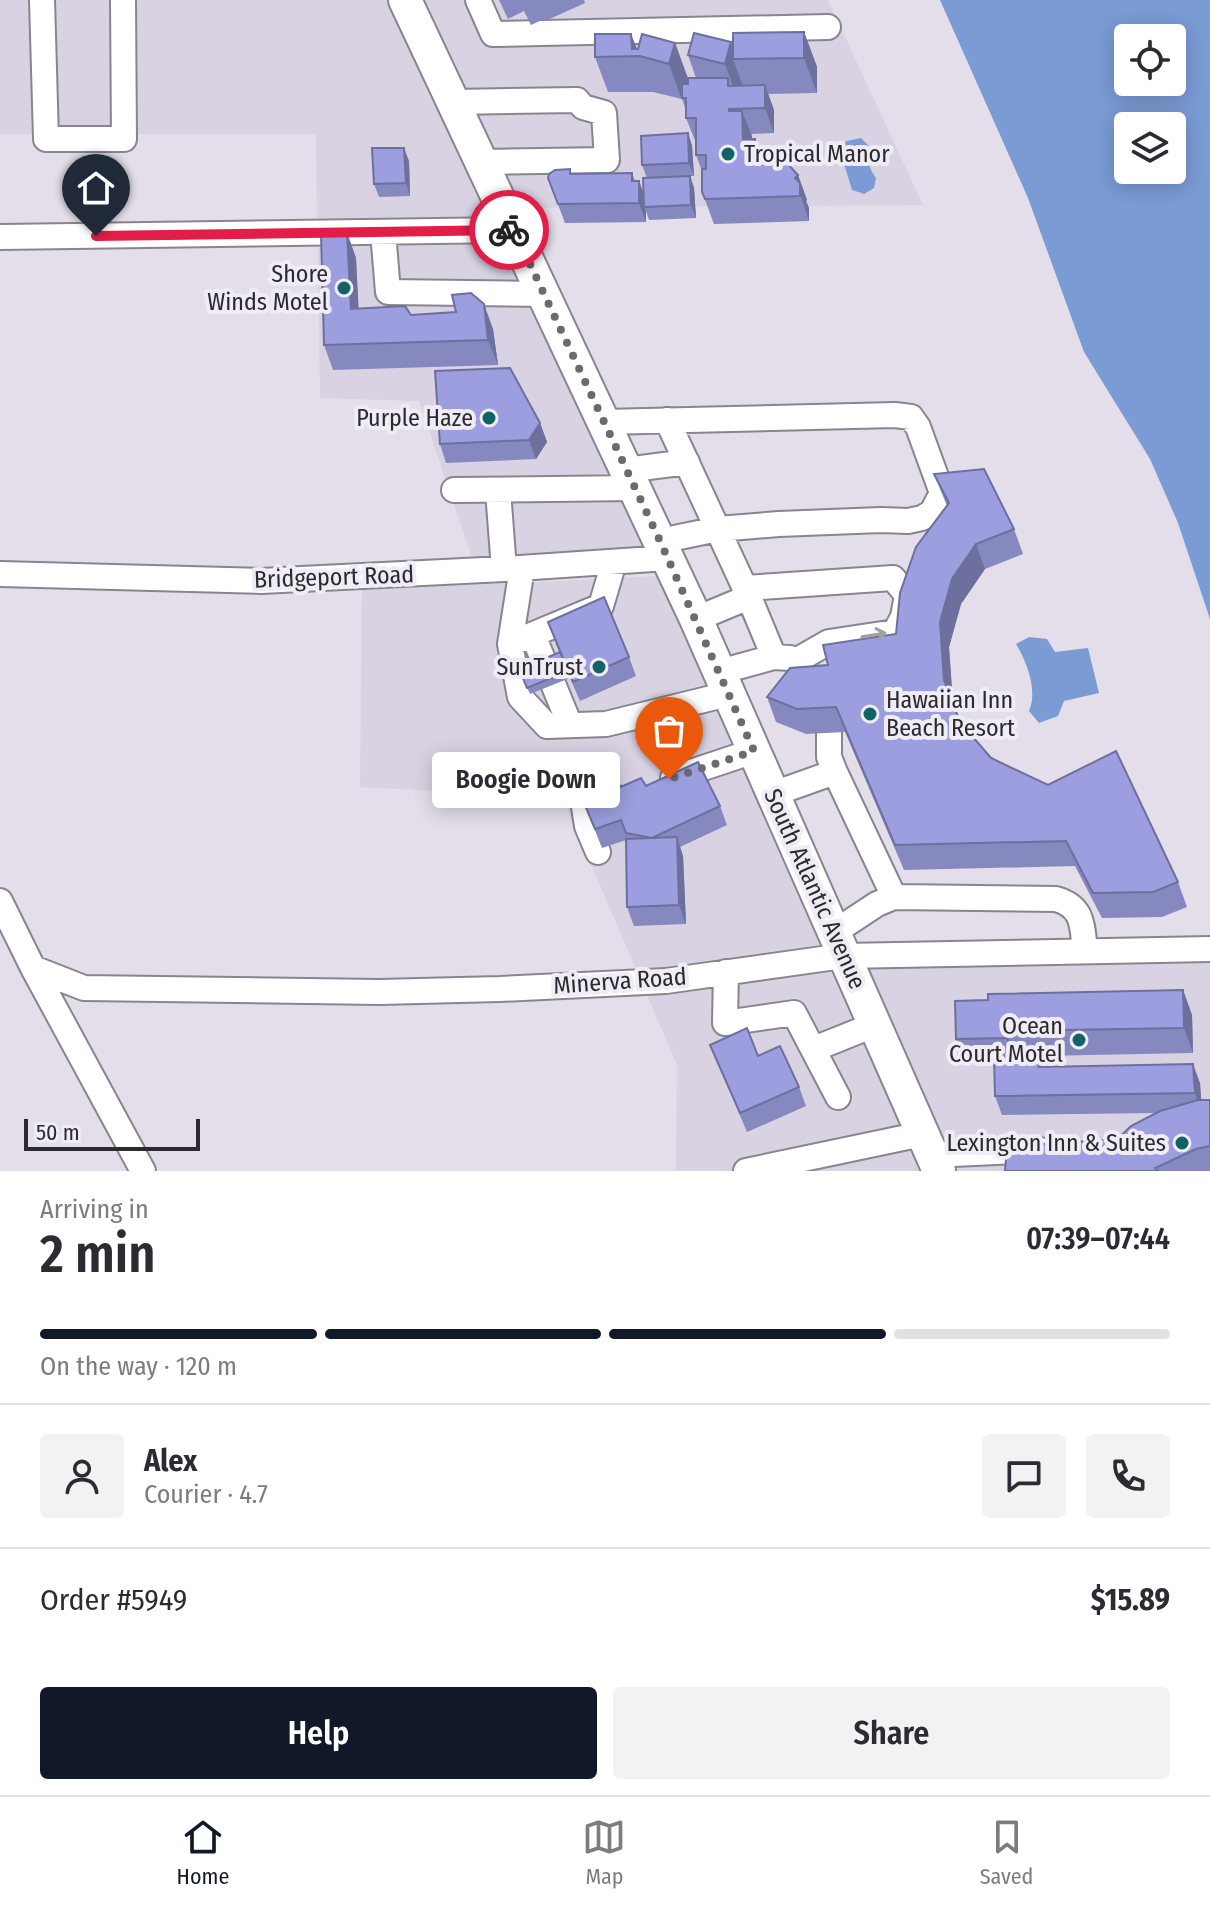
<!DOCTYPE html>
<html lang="en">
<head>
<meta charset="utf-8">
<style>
  body { margin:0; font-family:"Fira Sans Condensed",sans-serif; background:#f2f2f3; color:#2b2b33; height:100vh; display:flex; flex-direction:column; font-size:30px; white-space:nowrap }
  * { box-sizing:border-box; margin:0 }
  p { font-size:26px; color:#7c7c81 }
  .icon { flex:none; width:44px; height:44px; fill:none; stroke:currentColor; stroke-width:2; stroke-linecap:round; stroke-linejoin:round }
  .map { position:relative; height:1171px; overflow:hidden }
  .side { display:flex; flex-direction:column; background:#fff; flex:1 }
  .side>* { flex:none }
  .fabs { position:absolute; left:1114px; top:24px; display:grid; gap:16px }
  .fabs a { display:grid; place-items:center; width:72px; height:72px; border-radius:8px; background:#fff; box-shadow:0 4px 20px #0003; font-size:40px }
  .scale { position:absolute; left:24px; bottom:20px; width:176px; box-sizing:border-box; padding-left:8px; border:4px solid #2c2a2e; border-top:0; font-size:22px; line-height:28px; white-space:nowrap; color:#2c2a2e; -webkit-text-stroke:6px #f0ecf6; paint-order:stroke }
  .pin { position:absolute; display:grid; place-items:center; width:68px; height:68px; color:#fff; margin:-82px -34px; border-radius:50% 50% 50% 0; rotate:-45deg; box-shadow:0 0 8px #0007 }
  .pin .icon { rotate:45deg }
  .courier { position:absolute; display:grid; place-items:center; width:80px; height:80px; margin:-40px; border:6px solid #e11d48; border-radius:50%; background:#fff; color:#222; box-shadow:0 2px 10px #0007 }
  .bubble { position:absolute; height:56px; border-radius:8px; background:#fff; box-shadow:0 4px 20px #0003; font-size:26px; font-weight:600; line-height:56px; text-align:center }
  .headline em { font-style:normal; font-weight:600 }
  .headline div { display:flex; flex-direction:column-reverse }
  .headline { display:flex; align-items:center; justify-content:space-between; height:136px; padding:0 40px }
  h1 { font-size:52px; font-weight:600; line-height:60px }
  .bar { display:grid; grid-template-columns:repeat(4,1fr); gap:12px 8px; align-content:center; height:96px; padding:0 40px }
  .bar i { height:10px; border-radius:6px; background:#e1e1e2 }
  .bar .on { background:#111827 }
  .bar p { grid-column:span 4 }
  .line { display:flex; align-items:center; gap:20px; padding:0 40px; border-top:2px solid #e1e1e2 }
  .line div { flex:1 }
  .round { display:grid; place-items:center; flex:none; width:84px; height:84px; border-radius:8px; background:#f2f2f3 }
  .button { display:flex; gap:16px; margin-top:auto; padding:16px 40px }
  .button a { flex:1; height:92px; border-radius:8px; background:#111827; color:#fff; font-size:32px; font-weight:600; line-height:92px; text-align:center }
  .button a+a { background:#f2f2f3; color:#2b2b33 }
  .dock { display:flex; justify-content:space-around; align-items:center; height:112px; border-top:2px solid #e1e1e2; background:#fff; font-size:22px; color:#7c7c81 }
  .dock a { display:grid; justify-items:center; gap:4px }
  .dock .on { color:#111827 }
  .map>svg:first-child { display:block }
  .built { fill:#d8d2e3 }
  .water { fill:#7b9bd5; fill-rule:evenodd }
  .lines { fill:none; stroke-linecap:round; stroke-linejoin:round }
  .minor-casing { stroke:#89858f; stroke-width:28 }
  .major-casing { stroke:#89858f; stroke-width:36 }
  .minor { stroke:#fff; stroke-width:24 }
  .major { stroke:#fff; stroke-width:32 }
  .wall { fill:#8688c0 }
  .shaded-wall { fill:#6d6f9c }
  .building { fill:#9c9edf; stroke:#6d6f9c; stroke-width:2 }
  .oneway { stroke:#a09fa1 }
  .done { stroke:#6c696f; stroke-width:8; stroke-dasharray:0 14.4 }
  .route { stroke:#e11d48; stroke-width:10 }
  .poi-dot { fill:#126266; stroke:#f0ecf6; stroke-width:3 }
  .labels { text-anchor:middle; stroke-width:8; stroke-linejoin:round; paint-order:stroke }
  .poi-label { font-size:24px; fill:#2c2a2e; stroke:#f0ecf6; text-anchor:end }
  .street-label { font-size:24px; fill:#2c2a2e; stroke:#f0ecf6 }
</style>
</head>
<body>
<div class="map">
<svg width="1210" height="1171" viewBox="0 0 1210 1171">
  <rect width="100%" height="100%" fill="#e3dee9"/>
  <path class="built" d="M 0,0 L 392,0 L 494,217 L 317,220 L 316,134 L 0,134 Z
    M 419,0 L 828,0 L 923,205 L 517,208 Z
    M 506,244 L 648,549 L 472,558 L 419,401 L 320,398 L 318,247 Z
    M 661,576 L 829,943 L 665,967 L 636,969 L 562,797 L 360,787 L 362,590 Z
    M 1210,963 L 1210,1171 L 950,1171 L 866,967 Z
    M 840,969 L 924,1171 L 676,1171 L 677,1065 L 647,995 L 667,994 Z"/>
  <path class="water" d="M 940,0 L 1210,0 L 1210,619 L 1178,523 L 1150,459 L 1084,352 L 1028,198 ZM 1172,38 L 1172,82 L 1128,82 L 1128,38 ZM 1172,126 L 1172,170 L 1128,170 L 1128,126 Z
    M 861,138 L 868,145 C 866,159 868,166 876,178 L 874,188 L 864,194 L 852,190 L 845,167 L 832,159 L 832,150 L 847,141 Z
    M 1029,637 L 1047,639 L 1055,652 L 1088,648 L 1099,693 L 1064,701 L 1058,716 L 1039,723 L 1029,711 C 1038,691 1027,662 1016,644 Z"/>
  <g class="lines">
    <defs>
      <path id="minor" d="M 42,0 L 46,139 L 124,139 L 123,0
        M 478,0 L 493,34 L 828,27
        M 453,102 L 577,100 L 583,107 L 604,113 L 607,160 L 482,162
        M 383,232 L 388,292 L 543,294
        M 0,237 L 514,230
        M 667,420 L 749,597 L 774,657
        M 603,422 L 895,415 L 911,417 L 918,427 L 942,493 L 932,512 L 922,518 L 908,521 L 881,520 L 779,524 L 718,529 L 660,541
        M 626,470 L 687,462
        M 454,490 L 635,488
        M 498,491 L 504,569
        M 614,562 L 601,606 L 510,644 L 520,697 L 547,726 L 606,724 L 728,694
        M 0,574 L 261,581 L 504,569 L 668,558
        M 745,588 L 893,578 L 907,595 L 903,617 L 895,632 L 829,642 L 801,658
        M 696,619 L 749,597
        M 533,635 L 570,725
        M 510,644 L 522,568
        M 719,672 L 774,657 L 790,658
        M 829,733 L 829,757 L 835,772 L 894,897
        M 673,778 L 754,751
        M 773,794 L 835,772
        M 598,852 L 587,826 L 584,807 L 615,797
        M 0,901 L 33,968 L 143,1171
        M 833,933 L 877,904 L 894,897 L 1056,899 C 1084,907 1082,926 1085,950
        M 33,968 L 84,988 L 379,992 L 500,989 L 666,981 L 843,956 L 1210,949
        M 726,972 L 725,1023 L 794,1013 L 838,1097
        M 814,1049 L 876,1024
        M 932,1155 L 1040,1150
        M 746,1171 L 922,1134"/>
      <path id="major" d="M 405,0 L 696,619 L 939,1171"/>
    </defs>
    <use href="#minor" class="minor-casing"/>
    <use href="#major" class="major-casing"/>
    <use href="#minor" class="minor"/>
    <use href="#major" class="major"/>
  </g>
  <path class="wall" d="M 499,0 L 584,0 L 585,3 L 545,21 L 544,19 L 531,25 L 524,11 L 508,19 Z
    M 804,32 L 817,67 L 817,93 L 768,94 L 774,110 L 774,133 L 751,134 L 752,139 L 755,139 L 762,158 L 798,175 L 807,200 L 806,201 L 809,208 L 809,221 L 714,224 L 702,192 L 702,171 L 696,155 L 696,143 L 686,118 L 686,110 L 682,99 L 653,92 L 608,92 L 595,57 L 675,43 L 688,78 L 696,78 L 688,55 L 733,48 Z
    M 688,133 L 692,146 L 694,176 L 690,176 L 694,188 L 696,218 L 649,220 L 646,211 L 646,222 L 565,223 L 548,178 L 570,169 L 572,174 L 632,173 L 635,181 L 639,181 L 644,195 L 647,178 L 642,165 Z
    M 409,161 L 410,196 L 379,197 L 374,184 Z
    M 347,233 L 356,258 L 358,309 L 411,315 L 493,329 L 498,365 L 333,370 L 324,345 Z
    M 540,423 L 547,442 L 536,459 L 446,463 L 440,444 Z
    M 934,474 L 1014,529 L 1023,554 L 985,569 L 961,604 L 949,647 L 953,704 L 960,722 L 991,758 L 1178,882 L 1187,907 L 1162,917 L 1102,918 L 1075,866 L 904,870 L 845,732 L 806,734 L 776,722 L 767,697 L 828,665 L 896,634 L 947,506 Z
    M 548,622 L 629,657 L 636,676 L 580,701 L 570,678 L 530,694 L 519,669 L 559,652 Z
    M 646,786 L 720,806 L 727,825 L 680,847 L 683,856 L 686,924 L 634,926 L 627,907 L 626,840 L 602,848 L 584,803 Z
    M 1183,990 L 1192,1015 L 1193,1053 L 1038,1056 L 1042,1067 L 1200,1083 L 1201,1100 L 1210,1100 L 1210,1171 L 1005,1171 L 1110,1146 L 1155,1113 L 1002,1115 L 995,1096 L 994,1064 L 965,1064 L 956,1039 L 988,1000 Z
    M 710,1045 L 758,1056 L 799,1087 L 806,1106 L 747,1132 Z"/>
  <path class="shaded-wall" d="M 804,32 L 817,67 L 817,93 L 804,58 Z
    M 631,34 L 640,56 L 632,49 Z
    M 731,42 L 737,59 L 733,59 L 742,84 L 738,100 L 725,64 Z
    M 675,43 L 688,79 L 682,100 L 669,64 Z
    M 765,85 L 774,110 L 774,133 L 765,108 Z
    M 742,111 L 752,136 L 752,164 L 743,139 Z
    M 688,133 L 692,146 L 694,176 L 689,163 Z
    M 755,139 L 764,164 L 755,161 Z
    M 404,148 L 409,161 L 410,196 L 406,183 Z
    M 798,175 L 807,200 L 806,201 L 809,208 L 809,221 L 795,178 Z
    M 690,176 L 694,188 L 696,218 L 691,205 Z
    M 639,181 L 646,200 L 644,207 L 646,211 L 646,222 L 639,203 Z
    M 347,233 L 356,258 L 360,334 L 351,309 Z
    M 484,304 L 493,329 L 498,365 L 488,340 Z
    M 540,423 L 547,442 L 536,459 L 529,440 Z
    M 976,544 L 985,569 L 961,604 L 949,647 L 953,705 L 944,680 L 940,622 L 952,579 Z
    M 677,837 L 683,856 L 686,924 L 679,905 Z
    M 1183,990 L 1192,1015 L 1193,1053 L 1184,1028 Z
    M 1006,1031 L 1015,1056 L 1015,1063 L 1006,1038 Z
    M 1193,1064 L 1200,1083 L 1202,1112 L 1195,1093 Z"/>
  <path class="building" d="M 804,32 L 804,58 L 733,59 L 733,33 Z
    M 694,33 L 731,42 L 725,64 L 688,55 Z
    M 595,34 L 631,34 L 632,49 L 638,49 L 642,34 L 675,43 L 669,64 L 640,56 L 595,57 Z
    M 688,78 L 728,78 L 728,86 L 765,85 L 765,108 L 729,109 L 729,111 L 742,111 L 743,139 L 755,139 L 755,161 L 761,158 L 779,159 L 781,161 L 783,159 L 798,175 L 795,178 L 800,183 L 800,196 L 705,199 L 702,192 L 702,169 L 706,169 L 706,155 L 696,155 L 696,118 L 686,118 L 686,98 L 682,98 L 682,84 L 688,84 Z
    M 688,133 L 689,163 L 642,165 L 641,136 Z
    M 372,148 L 404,148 L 406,183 L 374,184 Z
    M 570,169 L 570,174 L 632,173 L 632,181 L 639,181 L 639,203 L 558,204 L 548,178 L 549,174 L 555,170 Z
    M 690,176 L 691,205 L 644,207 L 643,178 Z
    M 347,233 L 351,309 L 405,306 L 411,315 L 456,312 L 452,295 L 471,293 L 484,304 L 488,340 L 324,345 L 321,234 Z
    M 510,368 L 540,423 L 529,440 L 440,444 L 435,371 Z
    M 984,469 L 1014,529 L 976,544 L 952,579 L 940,622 L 944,680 L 960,722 L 991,758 L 1048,785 L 1116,751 L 1178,882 L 1153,892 L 1093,893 L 1066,841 L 895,845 L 836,707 L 797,709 L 767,697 L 790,668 L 828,665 L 823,645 L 896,634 L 900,593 L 916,547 L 949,503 L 934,474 Z
    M 604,597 L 629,657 L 573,682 L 548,622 Z
    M 560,652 L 568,671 L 527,688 L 519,669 Z
    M 698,762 L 720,806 L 652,838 L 626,833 L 621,820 L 595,829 L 584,803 L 641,778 L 646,786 Z
    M 677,837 L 679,905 L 627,907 L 626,839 Z
    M 1183,990 L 1184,1028 L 1006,1031 L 1006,1038 L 956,1039 L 955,1001 L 988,1000 L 988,994 Z
    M 747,1028 L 758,1056 L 780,1046 L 799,1087 L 740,1113 L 710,1045 Z
    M 1038,1056 L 1039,1067 L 1193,1064 L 1195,1093 L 995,1096 L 994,1058 Z
    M 1198,1100 L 1210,1100 L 1210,1146 L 1196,1149 L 1155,1168 L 1158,1171 L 1005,1171 L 1007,1146 L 1104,1140 L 1110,1146 L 1131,1126 L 1160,1111 Z"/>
  <defs><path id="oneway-shaft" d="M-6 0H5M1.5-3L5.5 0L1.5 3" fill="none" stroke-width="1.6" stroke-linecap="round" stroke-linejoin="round" transform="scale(2)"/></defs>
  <use class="oneway" href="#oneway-shaft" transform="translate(874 635) rotate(-9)"/>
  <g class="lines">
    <path class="done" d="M 509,230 L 514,230 L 660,541 L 754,751 L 669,779"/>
    <path class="route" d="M 96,236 L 509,230"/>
  </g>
  <g class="poi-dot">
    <circle cx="728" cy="154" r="8"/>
    <circle cx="344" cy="288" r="8"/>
    <circle cx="489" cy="418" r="8"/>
    <circle cx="599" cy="667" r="8"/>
    <circle cx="870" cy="714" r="8"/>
    <circle cx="1079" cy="1040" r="8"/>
    <circle cx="1182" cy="1143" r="8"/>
  </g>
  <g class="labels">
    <g class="poi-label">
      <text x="744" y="162" text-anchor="start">Tropical Manor</text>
      <text x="328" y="282">Shore<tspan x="328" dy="28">Winds Motel</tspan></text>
      <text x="473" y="426">Purple Haze</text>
      <text x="583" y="675">SunTrust</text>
      <text x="886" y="708" text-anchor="start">Hawaiian Inn<tspan x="886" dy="28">Beach Resort</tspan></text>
      <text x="1063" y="1034">Ocean<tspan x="1063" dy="28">Court Motel</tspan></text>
      <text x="1166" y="1151">Lexington Inn &amp; Suites</text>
    </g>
    <g class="street-label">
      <text transform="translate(334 577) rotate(-2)" y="8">Bridgeport Road</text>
      <text transform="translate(815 889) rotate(66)" y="8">South Atlantic Avenue</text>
      <text transform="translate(620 981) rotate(-4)" y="8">Minerva Road</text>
    </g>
  </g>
</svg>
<div class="fabs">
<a><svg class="icon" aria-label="locate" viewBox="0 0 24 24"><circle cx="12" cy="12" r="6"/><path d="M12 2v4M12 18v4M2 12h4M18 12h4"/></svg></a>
<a><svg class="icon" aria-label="layers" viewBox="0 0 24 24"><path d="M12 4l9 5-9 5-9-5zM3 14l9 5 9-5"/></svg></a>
</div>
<div class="scale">50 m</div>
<div class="pin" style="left:669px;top:779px;background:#ea580c"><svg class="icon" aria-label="bag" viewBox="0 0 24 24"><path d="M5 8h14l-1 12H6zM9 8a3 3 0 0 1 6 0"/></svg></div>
<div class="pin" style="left:96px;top:236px;background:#1f2937"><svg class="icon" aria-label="home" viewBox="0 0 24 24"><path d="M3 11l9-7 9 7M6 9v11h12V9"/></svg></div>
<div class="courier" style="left:509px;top:230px"><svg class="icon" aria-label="bike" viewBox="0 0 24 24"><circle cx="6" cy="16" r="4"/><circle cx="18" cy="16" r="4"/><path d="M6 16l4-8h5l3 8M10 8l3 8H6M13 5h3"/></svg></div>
<div class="bubble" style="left:432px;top:752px;width:188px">Boogie Down</div>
</div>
<section class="side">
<div class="headline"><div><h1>2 min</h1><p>Arriving in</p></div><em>07:39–07:44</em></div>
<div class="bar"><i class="on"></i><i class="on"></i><i class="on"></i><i></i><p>On the way · 120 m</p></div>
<div class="line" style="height:144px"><a class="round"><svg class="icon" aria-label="person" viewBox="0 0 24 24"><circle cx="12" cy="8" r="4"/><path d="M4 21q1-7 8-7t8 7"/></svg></a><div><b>Alex</b><p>Courier · 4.7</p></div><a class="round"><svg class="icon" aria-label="chat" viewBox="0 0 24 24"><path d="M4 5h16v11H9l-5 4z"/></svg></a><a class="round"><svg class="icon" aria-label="phone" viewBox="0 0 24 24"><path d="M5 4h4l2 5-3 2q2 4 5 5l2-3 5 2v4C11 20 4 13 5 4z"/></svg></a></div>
<div class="line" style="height:104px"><div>Order #5949</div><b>$15.89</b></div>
<div class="button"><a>Help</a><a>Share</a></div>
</section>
<nav class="dock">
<a class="on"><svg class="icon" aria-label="home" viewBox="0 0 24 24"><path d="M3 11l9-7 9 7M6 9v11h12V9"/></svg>Home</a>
<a><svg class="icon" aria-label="map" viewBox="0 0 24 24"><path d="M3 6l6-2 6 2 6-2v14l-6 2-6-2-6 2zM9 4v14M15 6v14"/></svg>Map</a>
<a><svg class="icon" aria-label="saved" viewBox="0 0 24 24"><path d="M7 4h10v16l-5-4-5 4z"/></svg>Saved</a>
</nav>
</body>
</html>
